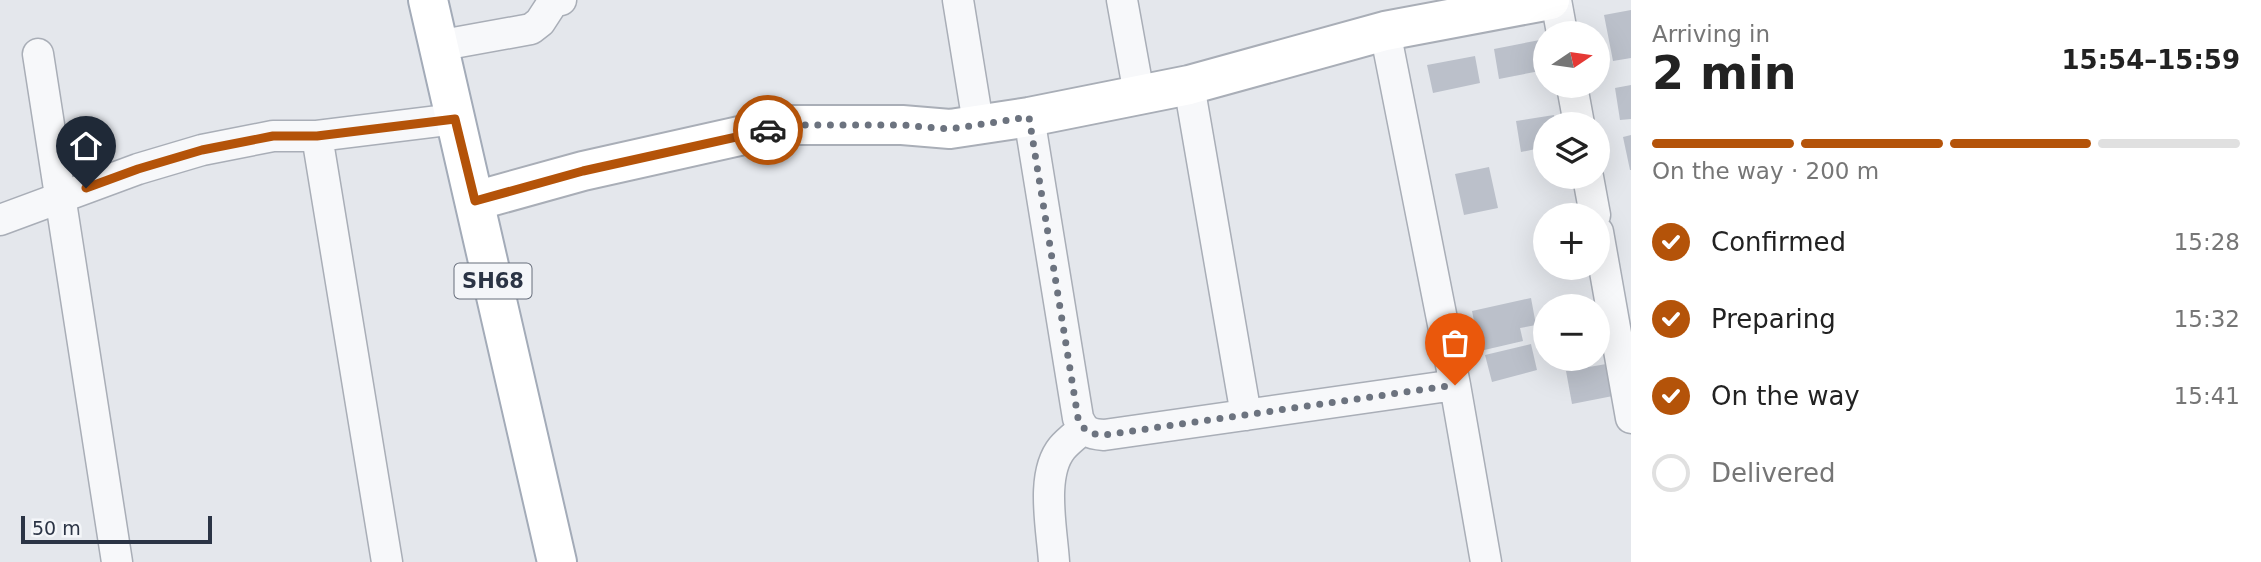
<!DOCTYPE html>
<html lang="en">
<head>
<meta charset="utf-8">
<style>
  body { margin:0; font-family:"DejaVu Sans",sans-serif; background:#f6f6f6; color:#222; height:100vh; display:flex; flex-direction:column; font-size:26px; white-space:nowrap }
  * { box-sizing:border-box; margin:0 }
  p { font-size:23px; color:#767676 }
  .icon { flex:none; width:38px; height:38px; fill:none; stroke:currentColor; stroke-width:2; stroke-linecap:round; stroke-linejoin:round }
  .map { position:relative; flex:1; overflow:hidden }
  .side { display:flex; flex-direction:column; background:#fff; width:630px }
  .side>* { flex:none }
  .needle { width:46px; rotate:77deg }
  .buttons { position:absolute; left:1533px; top:21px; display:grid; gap:14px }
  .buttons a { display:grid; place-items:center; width:77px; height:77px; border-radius:50%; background:#fff; box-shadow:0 7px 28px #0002; font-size:35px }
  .scale { position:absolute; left:21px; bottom:18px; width:191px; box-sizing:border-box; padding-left:7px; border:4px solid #2b3445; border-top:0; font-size:19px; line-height:24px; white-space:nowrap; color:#2b3445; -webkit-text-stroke:5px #f4f6f9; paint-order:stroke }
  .pin { position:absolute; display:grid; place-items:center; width:60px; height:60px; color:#fff; margin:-72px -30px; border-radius:50% 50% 50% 0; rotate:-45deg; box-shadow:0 0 7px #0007 }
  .pin .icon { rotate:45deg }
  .courier { position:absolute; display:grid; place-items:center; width:70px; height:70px; margin:-35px; border:5px solid #b45309; border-radius:50%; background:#fff; color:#222; box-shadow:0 2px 9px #0007 }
  .headline em { font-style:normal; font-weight:700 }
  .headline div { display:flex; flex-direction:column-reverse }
  .headline { display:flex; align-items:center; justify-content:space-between; height:119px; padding:0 21px }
  h1 { font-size:46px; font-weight:700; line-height:52px }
  .bar { display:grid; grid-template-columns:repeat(4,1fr); gap:10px 7px; align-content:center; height:84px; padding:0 21px }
  .bar i { height:9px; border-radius:5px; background:#e0e0e0 }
  .bar .selected { background:#b45309 }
  .bar p { grid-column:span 4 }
  ol { padding:0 21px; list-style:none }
  li { display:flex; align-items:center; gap:21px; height:77px }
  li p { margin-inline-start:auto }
  li .icon { padding:7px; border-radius:50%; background:#b45309; color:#fff; stroke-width:4 }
  li:last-child { color:#767676 }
  li i { width:38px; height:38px; border:4px solid #e0e0e0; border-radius:50% }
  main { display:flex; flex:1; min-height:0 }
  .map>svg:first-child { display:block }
  .building { fill:#bbc0ca }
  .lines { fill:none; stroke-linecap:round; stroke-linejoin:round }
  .street-casing { stroke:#a9aeb7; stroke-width:33 }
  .secondary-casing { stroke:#a9aeb7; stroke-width:42 }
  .primary-casing { stroke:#a3abb8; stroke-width:42 }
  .street { stroke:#f7f8fa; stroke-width:30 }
  .secondary { stroke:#fff; stroke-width:38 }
  .primary { stroke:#fff; stroke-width:38 }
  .done { stroke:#6c737f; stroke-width:7; stroke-dasharray:0 12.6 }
  .route { stroke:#b45309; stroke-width:9 }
  .labels { text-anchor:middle; stroke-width:5; stroke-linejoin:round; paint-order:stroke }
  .shield { fill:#f4f6f9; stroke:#676e7b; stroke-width:2 }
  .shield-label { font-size:21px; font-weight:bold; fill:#2b3445 }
</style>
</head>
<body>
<main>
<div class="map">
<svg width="1631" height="562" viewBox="0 0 1631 562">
  <rect width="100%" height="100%" fill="#e4e7ec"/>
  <path class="building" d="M 1631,10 L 1631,58 L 1613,61 L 1604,15 Z
    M 1545,39 L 1545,70 L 1499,79 L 1494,49 Z
    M 1475,56 L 1480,83 L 1433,93 L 1427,65 Z
    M 1631,85 L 1631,119 L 1620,120 L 1615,88 Z
    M 1554,115 L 1556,124 L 1545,124 L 1545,147 L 1521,152 L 1516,121 Z
    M 1631,135 L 1631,170 L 1630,170 L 1623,137 Z
    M 1489,167 L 1498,208 L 1464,215 L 1455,174 Z
    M 1531,298 L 1536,325 L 1520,328 L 1523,341 L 1480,351 L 1472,311 Z
    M 1531,344 L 1537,370 L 1492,382 L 1485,355 Z
    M 1612,363 L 1618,395 L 1572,404 L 1566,371 Z"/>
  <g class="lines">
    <defs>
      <path id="street" d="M 958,0 L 978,123
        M 1122,0 L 1139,94
        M 1556,0 L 1562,33
        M 1385,31 L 1455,385 L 1486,562
        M 437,46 L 531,29 L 540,22 L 553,2 L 561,0
        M 38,54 L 117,562
        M 1189,85 L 1246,415
        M 1572,86 L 1579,124
        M 1029,117 L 1078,418 C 1084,432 1090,434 1104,435 L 1455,385
        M 317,136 L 387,562
        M 1588,177 L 1595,215
        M 0,220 L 138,169 L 202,150 L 273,136 L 317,136 L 455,119
        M 1598,232 L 1631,418
        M 1054,562 C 1052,529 1040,475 1062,448 C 1068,441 1076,435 1083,429"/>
      <path id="secondary" d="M 475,201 L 583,171 L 789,125 L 902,125 L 950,129 L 1029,117 L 1189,85 L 1385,31 L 1550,0"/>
      <path id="primary" d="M 428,0 L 557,562"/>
    </defs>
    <use href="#street" class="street-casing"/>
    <use href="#secondary" class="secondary-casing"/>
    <use href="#primary" class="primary-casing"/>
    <use href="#street" class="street"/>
    <use href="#secondary" class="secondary"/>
    <use href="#primary" class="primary"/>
  </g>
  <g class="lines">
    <path class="done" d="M 768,130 L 789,125 L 902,125 L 950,129 L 1029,117 L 1078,418 C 1084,432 1090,434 1104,435 L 1455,385"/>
    <path class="route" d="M 86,188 L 138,169 L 202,150 L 273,136 L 317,136 L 455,119 L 475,201 L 583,171 L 768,130"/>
  </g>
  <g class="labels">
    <rect class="shield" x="454.5" y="263.5" width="77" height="35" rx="5"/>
    <g class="shield-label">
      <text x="493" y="288">SH68</text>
    </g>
  </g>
</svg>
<div class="buttons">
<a><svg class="needle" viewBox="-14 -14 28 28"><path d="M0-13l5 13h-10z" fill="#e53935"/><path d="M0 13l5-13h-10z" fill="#767676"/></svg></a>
<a><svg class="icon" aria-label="layers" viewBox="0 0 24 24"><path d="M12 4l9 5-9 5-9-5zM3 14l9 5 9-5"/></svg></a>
<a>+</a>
<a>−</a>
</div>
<div class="scale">50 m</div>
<div class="pin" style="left:1455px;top:385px;background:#ea580c"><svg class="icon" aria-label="bag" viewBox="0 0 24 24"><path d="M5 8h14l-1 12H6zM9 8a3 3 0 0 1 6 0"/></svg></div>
<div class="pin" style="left:86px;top:188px;background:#1f2937"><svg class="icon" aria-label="home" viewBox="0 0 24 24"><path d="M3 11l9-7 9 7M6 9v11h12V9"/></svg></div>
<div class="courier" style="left:768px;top:130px"><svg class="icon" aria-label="car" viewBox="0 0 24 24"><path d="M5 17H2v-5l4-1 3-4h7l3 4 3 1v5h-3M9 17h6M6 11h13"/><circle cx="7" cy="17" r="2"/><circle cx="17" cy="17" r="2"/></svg></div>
</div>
<section class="side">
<div class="headline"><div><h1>2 min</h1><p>Arriving in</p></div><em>15:54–15:59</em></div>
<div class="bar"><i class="selected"></i><i class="selected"></i><i class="selected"></i><i></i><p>On the way · 200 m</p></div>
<ol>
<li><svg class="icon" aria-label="check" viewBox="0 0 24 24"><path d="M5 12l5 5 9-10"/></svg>Confirmed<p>15:28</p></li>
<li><svg class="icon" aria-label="check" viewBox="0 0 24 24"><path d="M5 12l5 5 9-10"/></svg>Preparing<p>15:32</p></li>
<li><svg class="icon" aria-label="check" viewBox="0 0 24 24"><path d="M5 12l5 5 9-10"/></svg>On the way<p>15:41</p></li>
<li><i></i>Delivered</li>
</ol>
</section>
</main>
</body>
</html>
